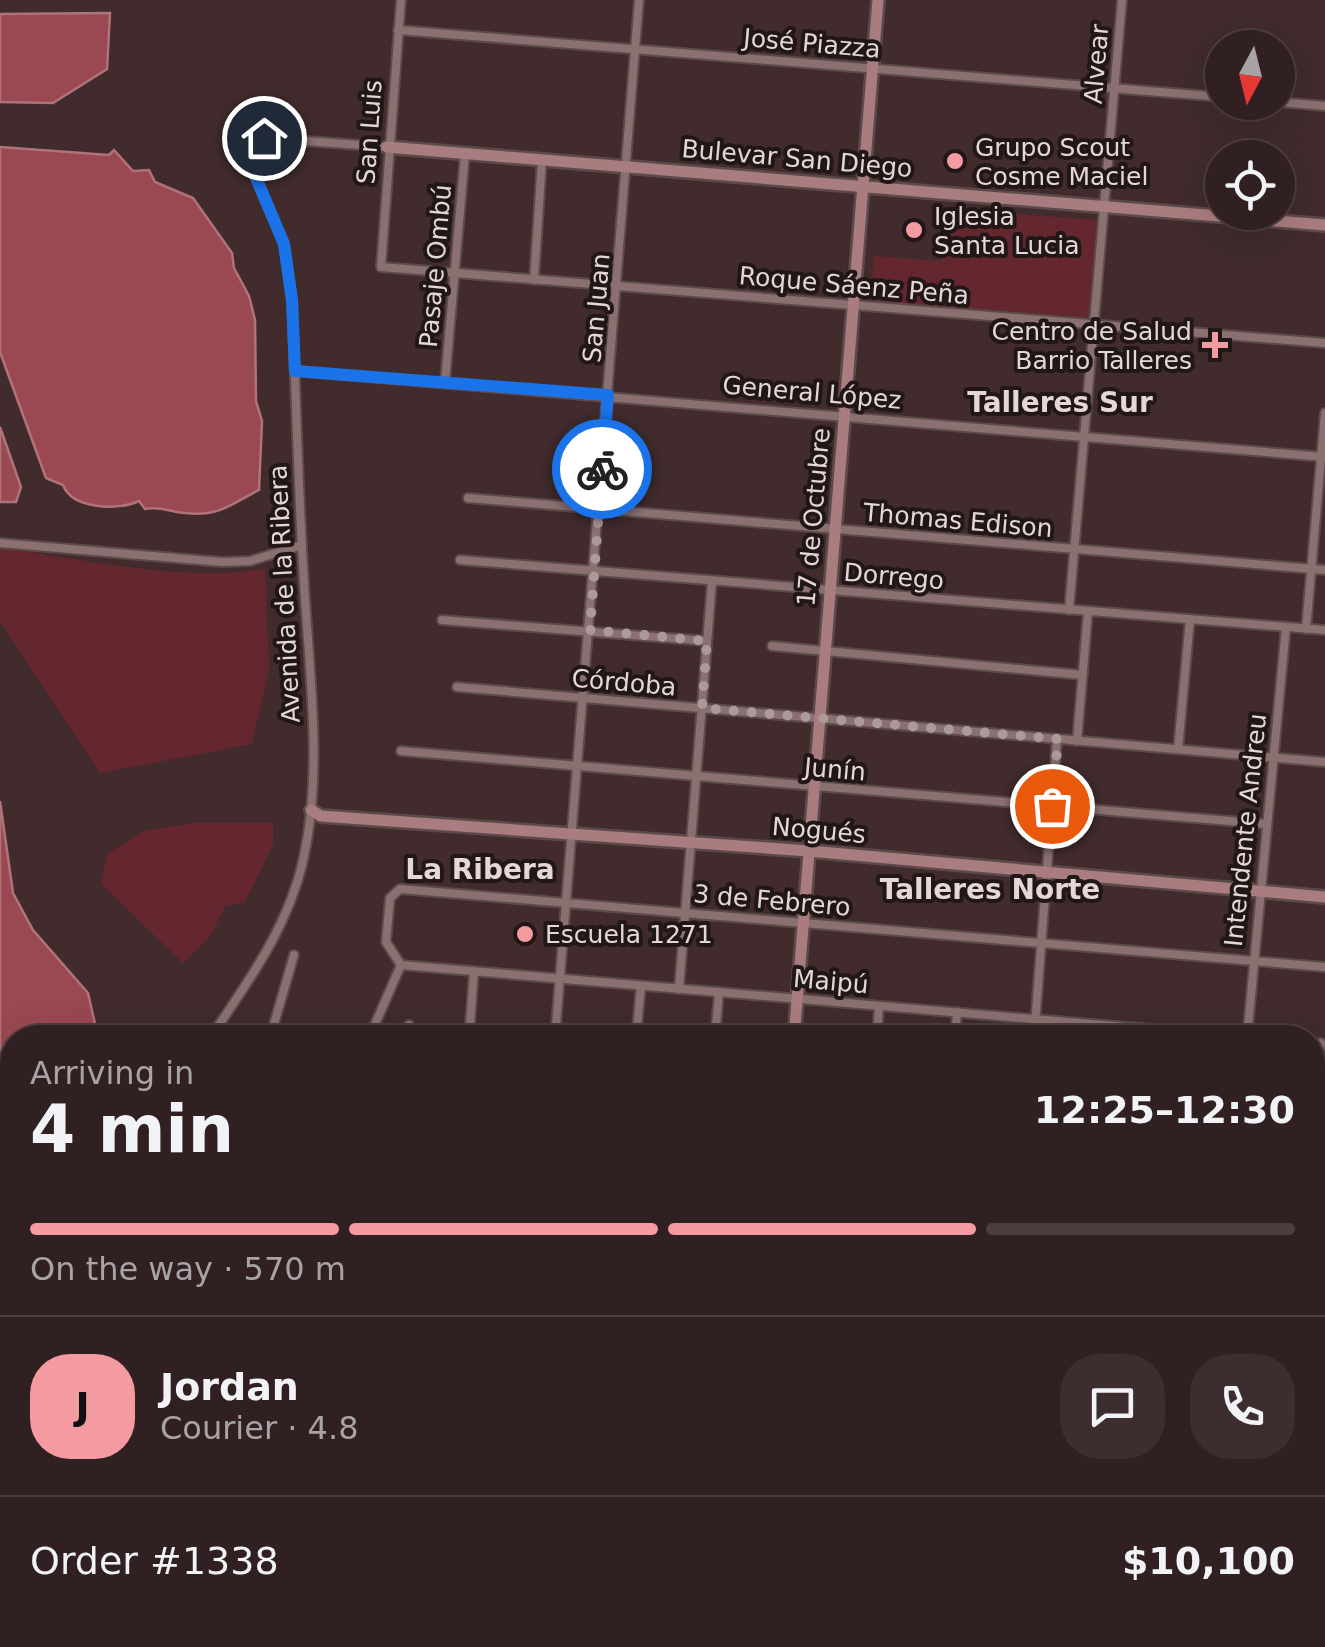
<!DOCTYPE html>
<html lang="en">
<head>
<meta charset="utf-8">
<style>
  body { margin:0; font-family:"DejaVu Sans",sans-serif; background:#3d2d2e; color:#f1f3f6; height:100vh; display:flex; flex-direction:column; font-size:38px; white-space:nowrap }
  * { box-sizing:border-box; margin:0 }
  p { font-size:32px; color:#a8a3a5 }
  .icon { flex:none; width:55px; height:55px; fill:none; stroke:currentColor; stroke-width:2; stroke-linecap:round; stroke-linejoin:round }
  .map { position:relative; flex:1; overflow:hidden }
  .details { position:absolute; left:0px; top:1025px; width:1325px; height:622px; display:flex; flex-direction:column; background:#312021; border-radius:40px 40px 0 0; box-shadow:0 10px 40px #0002,0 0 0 2px #4c3e3f }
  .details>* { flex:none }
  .needle { width:65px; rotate:187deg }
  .controls { position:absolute; left:1205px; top:30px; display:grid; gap:20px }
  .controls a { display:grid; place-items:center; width:90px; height:90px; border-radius:50%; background:#312021; box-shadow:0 10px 40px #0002,0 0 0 2px #4c3e3f; font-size:50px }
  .pin { position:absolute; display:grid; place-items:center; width:85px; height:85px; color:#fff; margin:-42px; border:5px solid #fff; border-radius:50%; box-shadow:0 2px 10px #0007 }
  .courier { position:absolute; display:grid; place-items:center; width:100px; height:100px; margin:-50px; border:8px solid #1a73e8; border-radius:50%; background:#fff; color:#222; box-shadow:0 2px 12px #0007 }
  .summary em { font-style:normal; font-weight:600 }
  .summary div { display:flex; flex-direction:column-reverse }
  .summary { display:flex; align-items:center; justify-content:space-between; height:170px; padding:0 30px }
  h1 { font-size:65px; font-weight:600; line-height:75px }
  .bar { display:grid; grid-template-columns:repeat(4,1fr); gap:15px 10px; align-content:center; height:120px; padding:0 30px }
  .bar i { height:12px; border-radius:8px; background:#4c3e3f }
  .bar .selected { background:#f49aa1 }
  .bar p { grid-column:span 4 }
  .line { display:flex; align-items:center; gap:25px; padding:0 30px; border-top:2px solid #4c3e3f }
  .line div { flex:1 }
  .round { display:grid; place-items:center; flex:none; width:105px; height:105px; border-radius:40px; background:#3d2d2e }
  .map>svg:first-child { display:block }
  .green { fill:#65272f }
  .water { fill:#9a4851; stroke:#b07379; stroke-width:2.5 }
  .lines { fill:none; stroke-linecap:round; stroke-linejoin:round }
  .street-casing { stroke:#5c4a4b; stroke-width:12 }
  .secondary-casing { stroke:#5c4a4b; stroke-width:16 }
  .street { stroke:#8a7071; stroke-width:8 }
  .secondary { stroke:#a97d7f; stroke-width:11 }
  .rail-casing { stroke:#927f80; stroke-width:6 }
  .rail { stroke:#211717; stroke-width:2.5; stroke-dasharray:8; stroke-linecap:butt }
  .done { stroke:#ac9a9b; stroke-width:10; stroke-dasharray:0 18 }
  .route { stroke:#1a73e8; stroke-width:12 }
  .poi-dot { fill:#f49aa1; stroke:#211717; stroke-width:4 }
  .labels { text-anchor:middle; stroke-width:8; stroke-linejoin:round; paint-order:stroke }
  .street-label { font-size:25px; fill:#e5d6d7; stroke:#211717 }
  .poi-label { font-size:25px; fill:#e5d6d7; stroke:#211717; text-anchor:start }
  .neighbourhood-label { font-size:28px; font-weight:bold; fill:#e5d6d7; stroke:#211717 }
</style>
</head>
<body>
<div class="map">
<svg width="1325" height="1647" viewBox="0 0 1325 1647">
  <rect width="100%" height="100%" fill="#412b2c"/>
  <path class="green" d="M 945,209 L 1099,220 L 1092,318 L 870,301 L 874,256 L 941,261 Z
    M 0,548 C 81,558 186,584 265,568 L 269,670 L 252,744 L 100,773 L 0,621 Z
    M 194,823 L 273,823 L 273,845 L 245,902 L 225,906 L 211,935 L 183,963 L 101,884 L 107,854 L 143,831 Z
    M 1312,1341 L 1325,1346 L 1325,1386 L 1313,1418 Z
    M 1218,1635 L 1259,1635 L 1257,1647 L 1217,1647 Z"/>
  <path class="water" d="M 110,13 L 107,69 L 53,103 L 0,102 L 0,14 Z
    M 0,147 L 109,155 L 114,150 L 133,171 L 149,170 L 155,182 L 193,198 L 232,253 L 234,268 L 249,296 L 255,320 L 256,401 L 262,421 L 259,490 C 231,504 220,517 185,513 C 170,512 161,506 145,509 L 139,501 C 118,511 72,509 63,485 L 46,478 L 0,352 Z
    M 0,427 L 21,487 L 16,502 L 0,502 Z
    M 0,801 L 13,893 L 33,930 L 88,993 L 98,1037 L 12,1038 L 12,1635 L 422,1635 L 426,1647 L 0,1647 Z
    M 515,1635 L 717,1635 L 691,1647 L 525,1647 Z"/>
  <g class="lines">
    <defs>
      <path id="street" d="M 401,0 L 381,267 L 1325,343
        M 398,30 L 1222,97
        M 1278,102 L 1325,106
        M 534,280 L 542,160
        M 295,371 L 1325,457
        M 445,382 L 465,154
        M 468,498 L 1325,570
        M 0,543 L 222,562 L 250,561 L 302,545
        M 460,560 L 1325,630
        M 1069,610 L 1122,0
        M 442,620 L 707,641
        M 1306,629 L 1325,413
        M 772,646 L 1083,675
        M 457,687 L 1325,762
        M 1077,741 L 1088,611
        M 1178,749 L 1190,619
        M 401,751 L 1266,824
        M 401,965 L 386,942 L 390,898 L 400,889 L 1325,967
        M 401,965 L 1256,1038
        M 679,989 L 712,581
        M 210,1038 C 249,981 290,924 304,856 C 323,768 309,671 304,582 C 298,488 296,394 292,300 L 284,244 L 247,157 L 265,138 L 387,147
        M 270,1038 L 294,955
        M 369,1038 L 401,965
        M 408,1038 L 409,1025
        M 469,1038 L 474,971
        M 555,1038 L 639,0
        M 636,1038 L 641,986
        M 715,1038 L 719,992
        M 877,1038 L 879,1006
        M 955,1038 L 957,1012
        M 1034,1038 L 1057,739
        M 1247,1038 L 1286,627
        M 1312,1146 L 1321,1043
        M 1312,1332 L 1325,1337
        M 1312,1427 L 1325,1396
        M 1312,1480 L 1325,1481
        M 1312,1575 L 1325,1576
        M 1261,1647 L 1263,1635"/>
      <path id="secondary" d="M 387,147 L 1325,225
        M 311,810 L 321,816 L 809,851 L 1325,897
        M 794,1038 L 878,0
        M 1312,1217 L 1325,1218
        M 1312,1297 L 1325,1273
        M 1211,1647 L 1213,1635"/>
    </defs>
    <use href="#street" class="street-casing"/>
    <use href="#secondary" class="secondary-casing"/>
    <use href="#street" class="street"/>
    <use href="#secondary" class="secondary"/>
    <defs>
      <path id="rail" d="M 1312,1354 L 1325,1327
        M 1233,1647 L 1235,1635"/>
    </defs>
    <use href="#rail" class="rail-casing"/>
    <use href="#rail" class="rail"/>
  </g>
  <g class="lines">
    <path class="done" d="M 602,469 L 590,630 L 707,641 L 702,708 L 1058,739 L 1052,806"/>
    <path class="route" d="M 264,138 L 247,156 L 284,244 L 292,300 L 295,371 L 608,395 L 602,469"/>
  </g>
  <g class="poi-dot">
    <circle cx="955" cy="161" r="10"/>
    <circle cx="914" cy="230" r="10"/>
    <path d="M1210 330h10v10h10v10h-10v10h-10v-10h-10v-10h10z"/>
    <circle cx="525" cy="934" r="10"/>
  </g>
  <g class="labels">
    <g class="street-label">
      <text transform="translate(812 43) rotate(5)" y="9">José Piazza</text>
      <text transform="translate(1096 64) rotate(-85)" y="9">Alvear</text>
      <text transform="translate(369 132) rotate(-86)" y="9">San Luis</text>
      <text transform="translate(797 158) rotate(5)" y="9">Bulevar San Diego</text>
      <text transform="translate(435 266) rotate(-85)" y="9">Pasaje Ombú</text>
      <text transform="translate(854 285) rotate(5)" y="9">Roque Sáenz Peña</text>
      <text transform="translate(596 308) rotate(-85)" y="9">San Juan</text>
      <text transform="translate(812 392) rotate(5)" y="9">General López</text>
      <text transform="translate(813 517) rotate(-85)" y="9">17 de Octubre</text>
      <text transform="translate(958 520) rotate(5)" y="9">Thomas Edison</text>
      <text transform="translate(894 576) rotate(5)" y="9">Dorrego</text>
      <text transform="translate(284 594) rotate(-93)" y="9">Avenida de la Ribera</text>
      <text transform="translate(624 682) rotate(5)" y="9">Córdoba</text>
      <text transform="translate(835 769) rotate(5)" y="9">Junín</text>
      <text transform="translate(819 830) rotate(5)" y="9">Nogués</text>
      <text transform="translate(1245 830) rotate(-84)" y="9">Intendente Andreu</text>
      <text transform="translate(772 900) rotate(5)" y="9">3 de Febrero</text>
      <text transform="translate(831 981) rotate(5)" y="9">Maipú</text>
    </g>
    <g class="poi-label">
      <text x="975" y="156">Grupo Scout<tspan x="975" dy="29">Cosme Maciel</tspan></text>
      <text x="934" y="225">Iglesia<tspan x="934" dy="29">Santa Lucia</tspan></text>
      <text x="1192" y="340" text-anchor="end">Centro de Salud<tspan x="1192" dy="29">Barrio Talleres</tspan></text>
      <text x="545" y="943">Escuela 1271</text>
    </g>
    <g class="neighbourhood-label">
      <text x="1060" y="412">Talleres Sur</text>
      <text x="480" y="879">La Ribera</text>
      <text x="990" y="899">Talleres Norte</text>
    </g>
  </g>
</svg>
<div class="controls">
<a><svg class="needle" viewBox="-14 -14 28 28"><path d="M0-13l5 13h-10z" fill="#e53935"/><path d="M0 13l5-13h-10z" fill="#a8a3a5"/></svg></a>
<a><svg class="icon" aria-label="locate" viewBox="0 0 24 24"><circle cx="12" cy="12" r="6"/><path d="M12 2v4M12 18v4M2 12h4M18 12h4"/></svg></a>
</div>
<div class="pin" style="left:1052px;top:806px;background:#ea580c"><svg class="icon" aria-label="bag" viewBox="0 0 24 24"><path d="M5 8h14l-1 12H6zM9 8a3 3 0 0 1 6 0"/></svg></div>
<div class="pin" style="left:264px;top:138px;background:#1f2937"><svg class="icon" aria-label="home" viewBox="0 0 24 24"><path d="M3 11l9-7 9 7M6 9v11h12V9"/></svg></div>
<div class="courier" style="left:602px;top:469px"><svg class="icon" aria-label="bike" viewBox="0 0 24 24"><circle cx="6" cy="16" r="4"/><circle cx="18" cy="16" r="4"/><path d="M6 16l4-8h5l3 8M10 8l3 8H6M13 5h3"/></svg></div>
<section class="details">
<div class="summary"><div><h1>4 min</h1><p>Arriving in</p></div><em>12:25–12:30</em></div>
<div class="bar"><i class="selected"></i><i class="selected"></i><i class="selected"></i><i></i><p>On the way · 570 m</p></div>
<div class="line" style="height:180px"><b class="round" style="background:#f49aa1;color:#111">J</b><div><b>Jordan</b><p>Courier · 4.8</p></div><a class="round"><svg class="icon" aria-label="chat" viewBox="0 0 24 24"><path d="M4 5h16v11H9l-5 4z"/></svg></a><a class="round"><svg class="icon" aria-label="phone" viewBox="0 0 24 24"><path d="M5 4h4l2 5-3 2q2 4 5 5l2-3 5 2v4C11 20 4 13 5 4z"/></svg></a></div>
<div class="line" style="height:130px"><div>Order #1338</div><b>$10,100</b></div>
</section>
</div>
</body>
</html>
